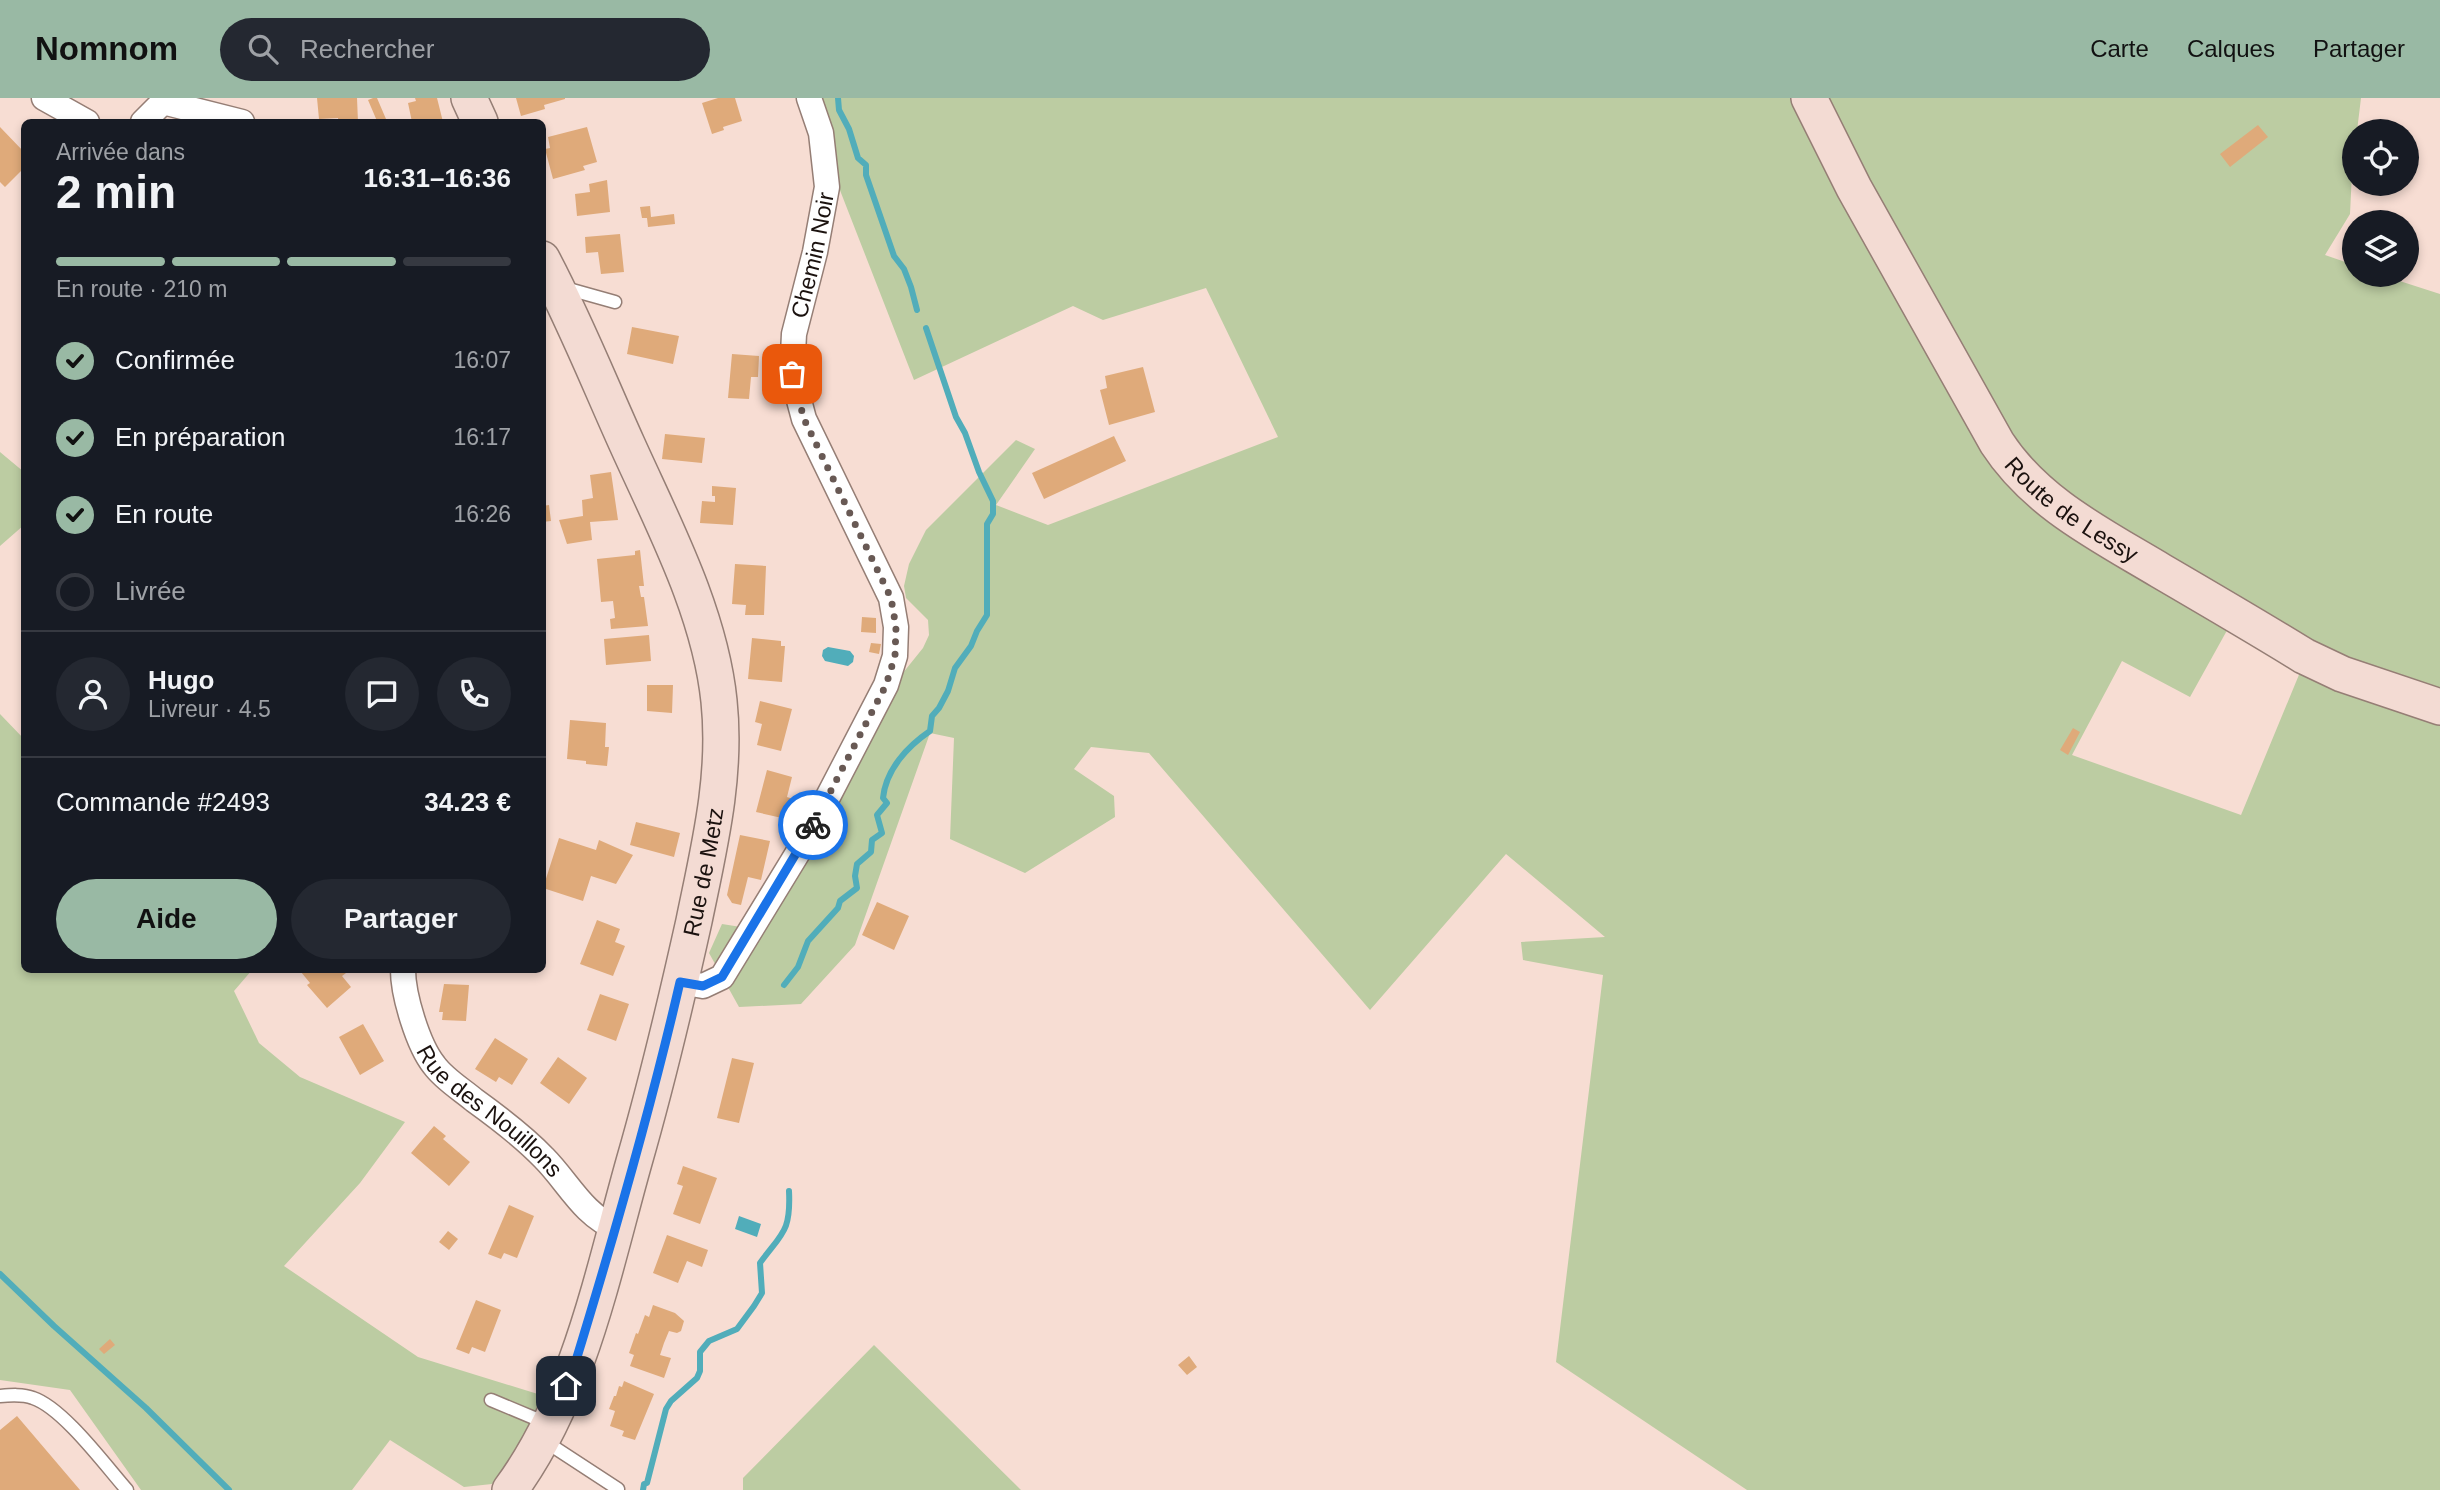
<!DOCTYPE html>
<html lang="fr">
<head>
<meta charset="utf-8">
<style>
  body { margin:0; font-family:Helvetica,sans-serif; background:#242831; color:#f1f3f6; height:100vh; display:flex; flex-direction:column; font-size:26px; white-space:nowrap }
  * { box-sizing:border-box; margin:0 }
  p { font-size:23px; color:#9ea1a6 }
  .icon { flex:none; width:38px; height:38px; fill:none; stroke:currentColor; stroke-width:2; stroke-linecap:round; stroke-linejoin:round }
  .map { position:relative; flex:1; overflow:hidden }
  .details { position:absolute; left:21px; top:21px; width:525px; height:854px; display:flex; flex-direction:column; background:#171b24; border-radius:10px; box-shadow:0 4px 10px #0003 }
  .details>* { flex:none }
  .fabs { position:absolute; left:2342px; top:21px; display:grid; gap:14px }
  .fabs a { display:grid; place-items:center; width:77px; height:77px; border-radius:50%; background:#171b24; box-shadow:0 4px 10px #0003; font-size:35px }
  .pin { position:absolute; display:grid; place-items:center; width:60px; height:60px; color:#fff; margin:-30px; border-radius:14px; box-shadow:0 4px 10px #0006 }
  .courier { position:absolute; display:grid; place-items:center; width:70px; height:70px; margin:-35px; border:5px solid #1a73e8; border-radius:50%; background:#fff; color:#222; box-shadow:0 2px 9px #0007 }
  .headline em { font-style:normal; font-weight:800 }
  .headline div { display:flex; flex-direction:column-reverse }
  .headline { display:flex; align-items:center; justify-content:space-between; height:119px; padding:0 35px }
  h1 { font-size:46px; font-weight:800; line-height:52px }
  .bar { display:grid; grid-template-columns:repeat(4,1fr); gap:10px 7px; align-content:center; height:84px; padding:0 35px }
  .bar i { height:9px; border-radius:5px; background:#363941 }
  .bar .selected { background:#99b9a4 }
  .bar p { grid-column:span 4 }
  .line { display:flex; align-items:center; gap:18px; padding:0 35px; border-top:2px solid #363941 }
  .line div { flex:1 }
  .round { display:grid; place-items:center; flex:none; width:74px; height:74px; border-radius:37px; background:#242831 }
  ol { padding:0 35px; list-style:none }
  li { display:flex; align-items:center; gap:21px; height:77px }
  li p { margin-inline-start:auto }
  li .icon { padding:7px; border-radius:50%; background:#99b9a4; color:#111; stroke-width:4 }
  li:last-child { color:#9ea1a6 }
  li i { width:38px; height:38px; border:4px solid #363941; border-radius:50% }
  .primary-button { display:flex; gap:14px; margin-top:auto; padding:14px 35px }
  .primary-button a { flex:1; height:80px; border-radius:42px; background:#99b9a4; color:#111; font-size:28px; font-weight:800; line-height:80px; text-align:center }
  .primary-button a+a { background:#242831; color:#f1f3f6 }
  header { display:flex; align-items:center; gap:42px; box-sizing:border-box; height:98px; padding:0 35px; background:#99b9a4; color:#111 }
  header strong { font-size:33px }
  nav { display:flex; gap:38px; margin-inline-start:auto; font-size:24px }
  .search { width:490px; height:63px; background:#242831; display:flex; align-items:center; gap:18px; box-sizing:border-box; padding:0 24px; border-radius:38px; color:#9ea1a6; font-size:26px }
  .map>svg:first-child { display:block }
  .green { fill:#bccca2; fill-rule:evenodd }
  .water { fill:#51adba }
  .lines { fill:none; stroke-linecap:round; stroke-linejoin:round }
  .stream { stroke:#51adba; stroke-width:6 }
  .building { fill:#dfaa7a }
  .lane-casing { stroke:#957e75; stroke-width:15 }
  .street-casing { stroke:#957e75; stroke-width:27 }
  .secondary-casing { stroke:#957e75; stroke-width:38 }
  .lane { stroke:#fff; stroke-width:12 }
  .street { stroke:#fff; stroke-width:24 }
  .secondary { stroke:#f3dbd3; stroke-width:35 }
  .done { stroke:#685954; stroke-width:7; stroke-dasharray:0 12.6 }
  .route { stroke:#1a73e8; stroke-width:9 }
  .labels { text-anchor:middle; stroke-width:5; stroke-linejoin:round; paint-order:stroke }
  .street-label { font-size:23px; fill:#1b120f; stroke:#fff }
</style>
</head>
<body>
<header>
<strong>Nomnom</strong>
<div class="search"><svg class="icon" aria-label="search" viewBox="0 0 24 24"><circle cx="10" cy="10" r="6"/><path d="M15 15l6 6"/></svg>Rechercher</div>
<nav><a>Carte</a><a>Calques</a><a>Partager</a></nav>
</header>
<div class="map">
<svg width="2440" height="1392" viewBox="0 0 2440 1392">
  <rect width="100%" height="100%" fill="#f7ddd3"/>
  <path class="green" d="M 804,0 L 2361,0 L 2357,33 L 2354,33 L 2350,116 L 2325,157 L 2354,167 L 2354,177 L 2381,177 L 2440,196 L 2440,1392 L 1747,1392 L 1556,1264 L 1603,877 L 1523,862 L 1521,844 L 1605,839 L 1506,756 L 1370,912 L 1149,655 L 1091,649 L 1074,671 L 1114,698 L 1115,719 L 1025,775 L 950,741 L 954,640 L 930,635 L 855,847 L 801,906 L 739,909 L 709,855 L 722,826 L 760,832 L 894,586 L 923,550 L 929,537 L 928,522 L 906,500 L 904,488 L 909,466 L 926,432 L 1016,342 L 1035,351 L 996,407 L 1048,427 L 1278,339 L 1206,190 L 1103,222 L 1073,208 L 914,282 ZM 2230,527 L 2303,567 L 2241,717 L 2072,657 L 2122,563 L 2190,599 Z
    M 0,354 L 24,374 L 24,427 L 0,448 Z
    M 0,616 L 24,641 L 24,872 L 252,872 L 234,893 L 259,945 L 300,979 L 405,1024 L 360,1085 L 284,1168 L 418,1259 L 541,1297 C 531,1333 513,1356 492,1386 L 464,1389 L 390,1342 L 352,1392 L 141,1392 L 70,1292 L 0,1282 Z
    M 874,1247 L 1021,1392 L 743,1392 L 743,1380 Z"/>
  <path class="water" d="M 828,549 L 850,553 L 854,558 L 853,564 L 848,568 L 825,563 L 822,558 L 823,552 Z
    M 739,1118 L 761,1126 L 757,1139 L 735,1131 Z"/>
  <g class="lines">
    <path class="stream" d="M 838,0 L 839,12 L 849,31 L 858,60 L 866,67 L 866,77 L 894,158 L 904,171 L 911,189 L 917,212
      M 784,887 L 798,869 L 808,843 L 838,810 L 840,803 L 857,790 L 855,778 L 857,766 L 871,754 L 872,742 L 882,735 L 877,717 L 887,705 L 883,700 C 886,671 908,648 930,633 L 932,618 L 939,610 L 948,593 L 955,570 L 971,548 L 977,533 L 987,517 L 987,426 L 993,416 L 993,403 L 979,374 L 965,335 L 956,319 L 926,230
      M 0,1176 L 54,1228 L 146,1310 L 229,1392
      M 643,1392 L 644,1386 L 647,1385 L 666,1311 L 671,1303 L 697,1280 L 700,1273 L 700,1254 L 709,1243 L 737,1231 L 754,1208 L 762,1195 L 760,1165 C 782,1135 791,1134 789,1093"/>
  </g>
  <path class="building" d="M 317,0 L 357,0 L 358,24 L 338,24 L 338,20 L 319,21 Z
    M 373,0 L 377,0 L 386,21 L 377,23 L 368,2 Z
    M 415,0 L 437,0 L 443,24 L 412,24 L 408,5 L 416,3 Z
    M 516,0 L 565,0 L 565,1 L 544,7 L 545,11 L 521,18 Z
    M 718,0 L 735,0 L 742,23 L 723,29 L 724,32 L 712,36 L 702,5 Z
    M 2258,27 L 2268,39 L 2230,69 L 2220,56 Z
    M 0,29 L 24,54 L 24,70 L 5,89 L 0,84 Z
    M 587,29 L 597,64 L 583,68 L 585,72 L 553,81 L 545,51 L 550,50 L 548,39 Z
    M 607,82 L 610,114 L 577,118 L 575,96 L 590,94 L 589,86 Z
    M 650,108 L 651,119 L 674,116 L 675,126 L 648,129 L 647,120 L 642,120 L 640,109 Z
    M 620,136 L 624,174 L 601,176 L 598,154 L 586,155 L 585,139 Z
    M 632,229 L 679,238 L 673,266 L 627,256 Z
    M 732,256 L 759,258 L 758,279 L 751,279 L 749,301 L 728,300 Z
    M 1143,269 L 1155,314 L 1109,327 L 1100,292 L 1107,290 L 1105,278 Z
    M 665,336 L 705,340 L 702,365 L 662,361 Z
    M 1114,338 L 1126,363 L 1044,401 L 1032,375 Z
    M 611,374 L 618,422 L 590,424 L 592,442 L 567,446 L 559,422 L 583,418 L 582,402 L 593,400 L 590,377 Z
    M 712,388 L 736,390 L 733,427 L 700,425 L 702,403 L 715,404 L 715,398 L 712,398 Z
    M 549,407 L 551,423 L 542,424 L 542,408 Z
    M 640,452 L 644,488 L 639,488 L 641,499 L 644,499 L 648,528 L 611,531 L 610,521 L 615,520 L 613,503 L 601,504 L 597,461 L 635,457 L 635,453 Z
    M 735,466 L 766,468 L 764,517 L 745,517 L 746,507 L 732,506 Z
    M 862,519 L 876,520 L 876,535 L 861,534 Z
    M 649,537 L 651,563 L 606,567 L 604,541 Z
    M 752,540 L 781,543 L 781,548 L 785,548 L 782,584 L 748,581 Z
    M 871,545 L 881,546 L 879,556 L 869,554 Z
    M 647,587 L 673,587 L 672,615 L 647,613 Z
    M 760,603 L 792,611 L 781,653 L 757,647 L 762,626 L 755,624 Z
    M 570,622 L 606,625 L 605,649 L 609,649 L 607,668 L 586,666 L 586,663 L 567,661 Z
    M 2073,630 L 2080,634 L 2068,657 L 2060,652 Z
    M 767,672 L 792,679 L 787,699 L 793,701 L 791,710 L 785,709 L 782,720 L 756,714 Z
    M 636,724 L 680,735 L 674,759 L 630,747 Z
    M 740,737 L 770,743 L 761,782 L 748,779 L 741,807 L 732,805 L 727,797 Z
    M 559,740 L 596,752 L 599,742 L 633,757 L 616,786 L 591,778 L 583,803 L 543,790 Z
    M 877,804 L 909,818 L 894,852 L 862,837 Z
    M 597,822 L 620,831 L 615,844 L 625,848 L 613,878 L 580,866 Z
    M 304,872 L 350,872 L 342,878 L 351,889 L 327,910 L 307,887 L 310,885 L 301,874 Z
    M 444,886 L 469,887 L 466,923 L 442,922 L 443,914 L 439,914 Z
    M 600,896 L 629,906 L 616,943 L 587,932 Z
    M 363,926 L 384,963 L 360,977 L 339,939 Z
    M 495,940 L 528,961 L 512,987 L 499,979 L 496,984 L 475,971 Z
    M 558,959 L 587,980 L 569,1006 L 540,985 Z
    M 732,960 L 754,965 L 739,1025 L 717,1020 Z
    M 434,1028 L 446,1038 L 443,1041 L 470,1064 L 449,1088 L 411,1055 Z
    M 683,1068 L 717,1080 L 700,1126 L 673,1116 L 683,1088 L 677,1086 Z
    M 509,1107 L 534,1118 L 517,1160 L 504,1155 L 501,1161 L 488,1156 Z
    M 448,1133 L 458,1141 L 449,1152 L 439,1144 Z
    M 667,1137 L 708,1152 L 702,1169 L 687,1163 L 678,1185 L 653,1175 Z
    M 476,1202 L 501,1212 L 485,1254 L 472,1249 L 469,1256 L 456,1251 Z
    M 653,1207 L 675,1215 L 684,1223 L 681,1233 L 677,1235 L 669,1233 L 664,1245 L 660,1257 L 671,1260 L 664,1280 L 630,1268 L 634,1257 L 629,1255 L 636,1235 L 638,1236 L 645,1217 L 649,1219 Z
    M 110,1241 L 115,1247 L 104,1256 L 99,1251 Z
    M 1189,1258 L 1197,1269 L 1187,1277 L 1178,1267 Z
    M 624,1283 L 654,1296 L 635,1342 L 622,1338 L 624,1333 L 610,1328 L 615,1313 L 609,1311 L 614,1298 L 616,1298 L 619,1288 L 622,1289 Z
    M 17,1318 L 80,1392 L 0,1392 L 0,1332 Z"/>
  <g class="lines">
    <defs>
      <path id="lane" d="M 565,190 L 615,204
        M 0,1298 C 11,1297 23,1296 33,1300 C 63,1310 105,1367 127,1392
        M 491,1302 L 546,1325
        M 543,1342 L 618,1391"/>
      <g id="street">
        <path d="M 44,0 L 87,24"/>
        <path d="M 163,4 L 242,24"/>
        <path d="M 143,24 L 163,4 L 164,0"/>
        <path id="s1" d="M 403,872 C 403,897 418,947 434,967 C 444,981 461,991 474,1002 C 499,1020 523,1038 544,1060 C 568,1084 583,1117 616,1130"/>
        <path id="s2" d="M 680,884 L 703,888 L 722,879 L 805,743 L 886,587 L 895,558 L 896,529 L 891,500 L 804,321 L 792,276 L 794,236 L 815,154 L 827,89 L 821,35 L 809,0"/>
      </g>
      <g id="secondary">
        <path d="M 469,0 L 480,24"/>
        <path id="s3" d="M 1809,0 L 1854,90 L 1997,345 C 2036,405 2101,437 2161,473 C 2209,501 2257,529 2304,558 L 2342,576 L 2440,609"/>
        <path id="s4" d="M 510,1392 C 579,1299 603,1174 634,1064 C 657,984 676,904 694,823 C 709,750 727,678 719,603 C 710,514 663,426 627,346 C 599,284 574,221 542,161"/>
      </g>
    </defs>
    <use href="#lane" class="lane-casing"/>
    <use href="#street" class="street-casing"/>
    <use href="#secondary" class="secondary-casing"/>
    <use href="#lane" class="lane"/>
    <use href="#street" class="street"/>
    <use href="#secondary" class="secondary"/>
  </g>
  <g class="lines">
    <path class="done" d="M 792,276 L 804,321 L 891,500 L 896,529 L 895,558 L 886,587 L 813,727"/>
    <path class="route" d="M 566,1288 L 574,1269 C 613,1142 650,1014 680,884 L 703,888 L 722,879 L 813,727"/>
  </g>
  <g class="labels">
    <g class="street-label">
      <text dy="8" stroke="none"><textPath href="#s2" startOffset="835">Chemin Noir</textPath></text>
      <text dy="8" stroke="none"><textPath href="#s3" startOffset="494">Route de Lessy</textPath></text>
      <text dy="8" stroke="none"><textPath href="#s4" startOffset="651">Rue de Metz</textPath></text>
      <text dy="8" stroke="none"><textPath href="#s1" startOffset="173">Rue des Nouillons</textPath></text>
    </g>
  </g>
</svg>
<div class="fabs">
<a><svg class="icon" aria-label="locate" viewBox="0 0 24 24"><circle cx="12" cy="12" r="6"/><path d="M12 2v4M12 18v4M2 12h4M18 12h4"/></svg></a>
<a><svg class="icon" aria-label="layers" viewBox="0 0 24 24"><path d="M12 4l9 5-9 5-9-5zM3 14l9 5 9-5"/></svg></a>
</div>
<div class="pin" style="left:792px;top:276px;background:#ea580c"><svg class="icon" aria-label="bag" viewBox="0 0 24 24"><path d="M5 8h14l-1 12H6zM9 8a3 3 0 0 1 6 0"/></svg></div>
<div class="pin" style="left:566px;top:1288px;background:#1f2937"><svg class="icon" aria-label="home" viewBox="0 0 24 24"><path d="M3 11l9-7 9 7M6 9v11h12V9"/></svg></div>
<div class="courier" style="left:813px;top:727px"><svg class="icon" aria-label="bike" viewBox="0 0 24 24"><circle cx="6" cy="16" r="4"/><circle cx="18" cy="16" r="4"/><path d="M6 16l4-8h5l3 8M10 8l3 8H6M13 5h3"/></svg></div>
<section class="details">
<div class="headline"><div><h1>2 min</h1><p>Arrivée dans</p></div><em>16:31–16:36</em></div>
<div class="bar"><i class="selected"></i><i class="selected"></i><i class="selected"></i><i></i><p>En route · 210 m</p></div>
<ol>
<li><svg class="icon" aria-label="check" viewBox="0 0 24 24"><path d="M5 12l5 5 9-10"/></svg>Confirmée<p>16:07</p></li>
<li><svg class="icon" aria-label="check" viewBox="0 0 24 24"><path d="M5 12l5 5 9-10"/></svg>En préparation<p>16:17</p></li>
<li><svg class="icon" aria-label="check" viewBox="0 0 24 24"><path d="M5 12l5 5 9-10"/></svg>En route<p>16:26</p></li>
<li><i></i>Livrée</li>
</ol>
<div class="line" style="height:126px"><a class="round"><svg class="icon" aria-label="person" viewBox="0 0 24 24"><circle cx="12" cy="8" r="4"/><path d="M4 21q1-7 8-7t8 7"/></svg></a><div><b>Hugo</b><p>Livreur · 4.5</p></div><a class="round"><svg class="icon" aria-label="chat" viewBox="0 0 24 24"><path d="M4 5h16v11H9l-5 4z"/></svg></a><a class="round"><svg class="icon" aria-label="phone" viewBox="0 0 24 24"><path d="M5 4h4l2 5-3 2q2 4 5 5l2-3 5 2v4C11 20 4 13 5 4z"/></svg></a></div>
<div class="line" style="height:91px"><div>Commande #2493</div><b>34.23 €</b></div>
<div class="primary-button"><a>Aide</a><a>Partager</a></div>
</section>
</div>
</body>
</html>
